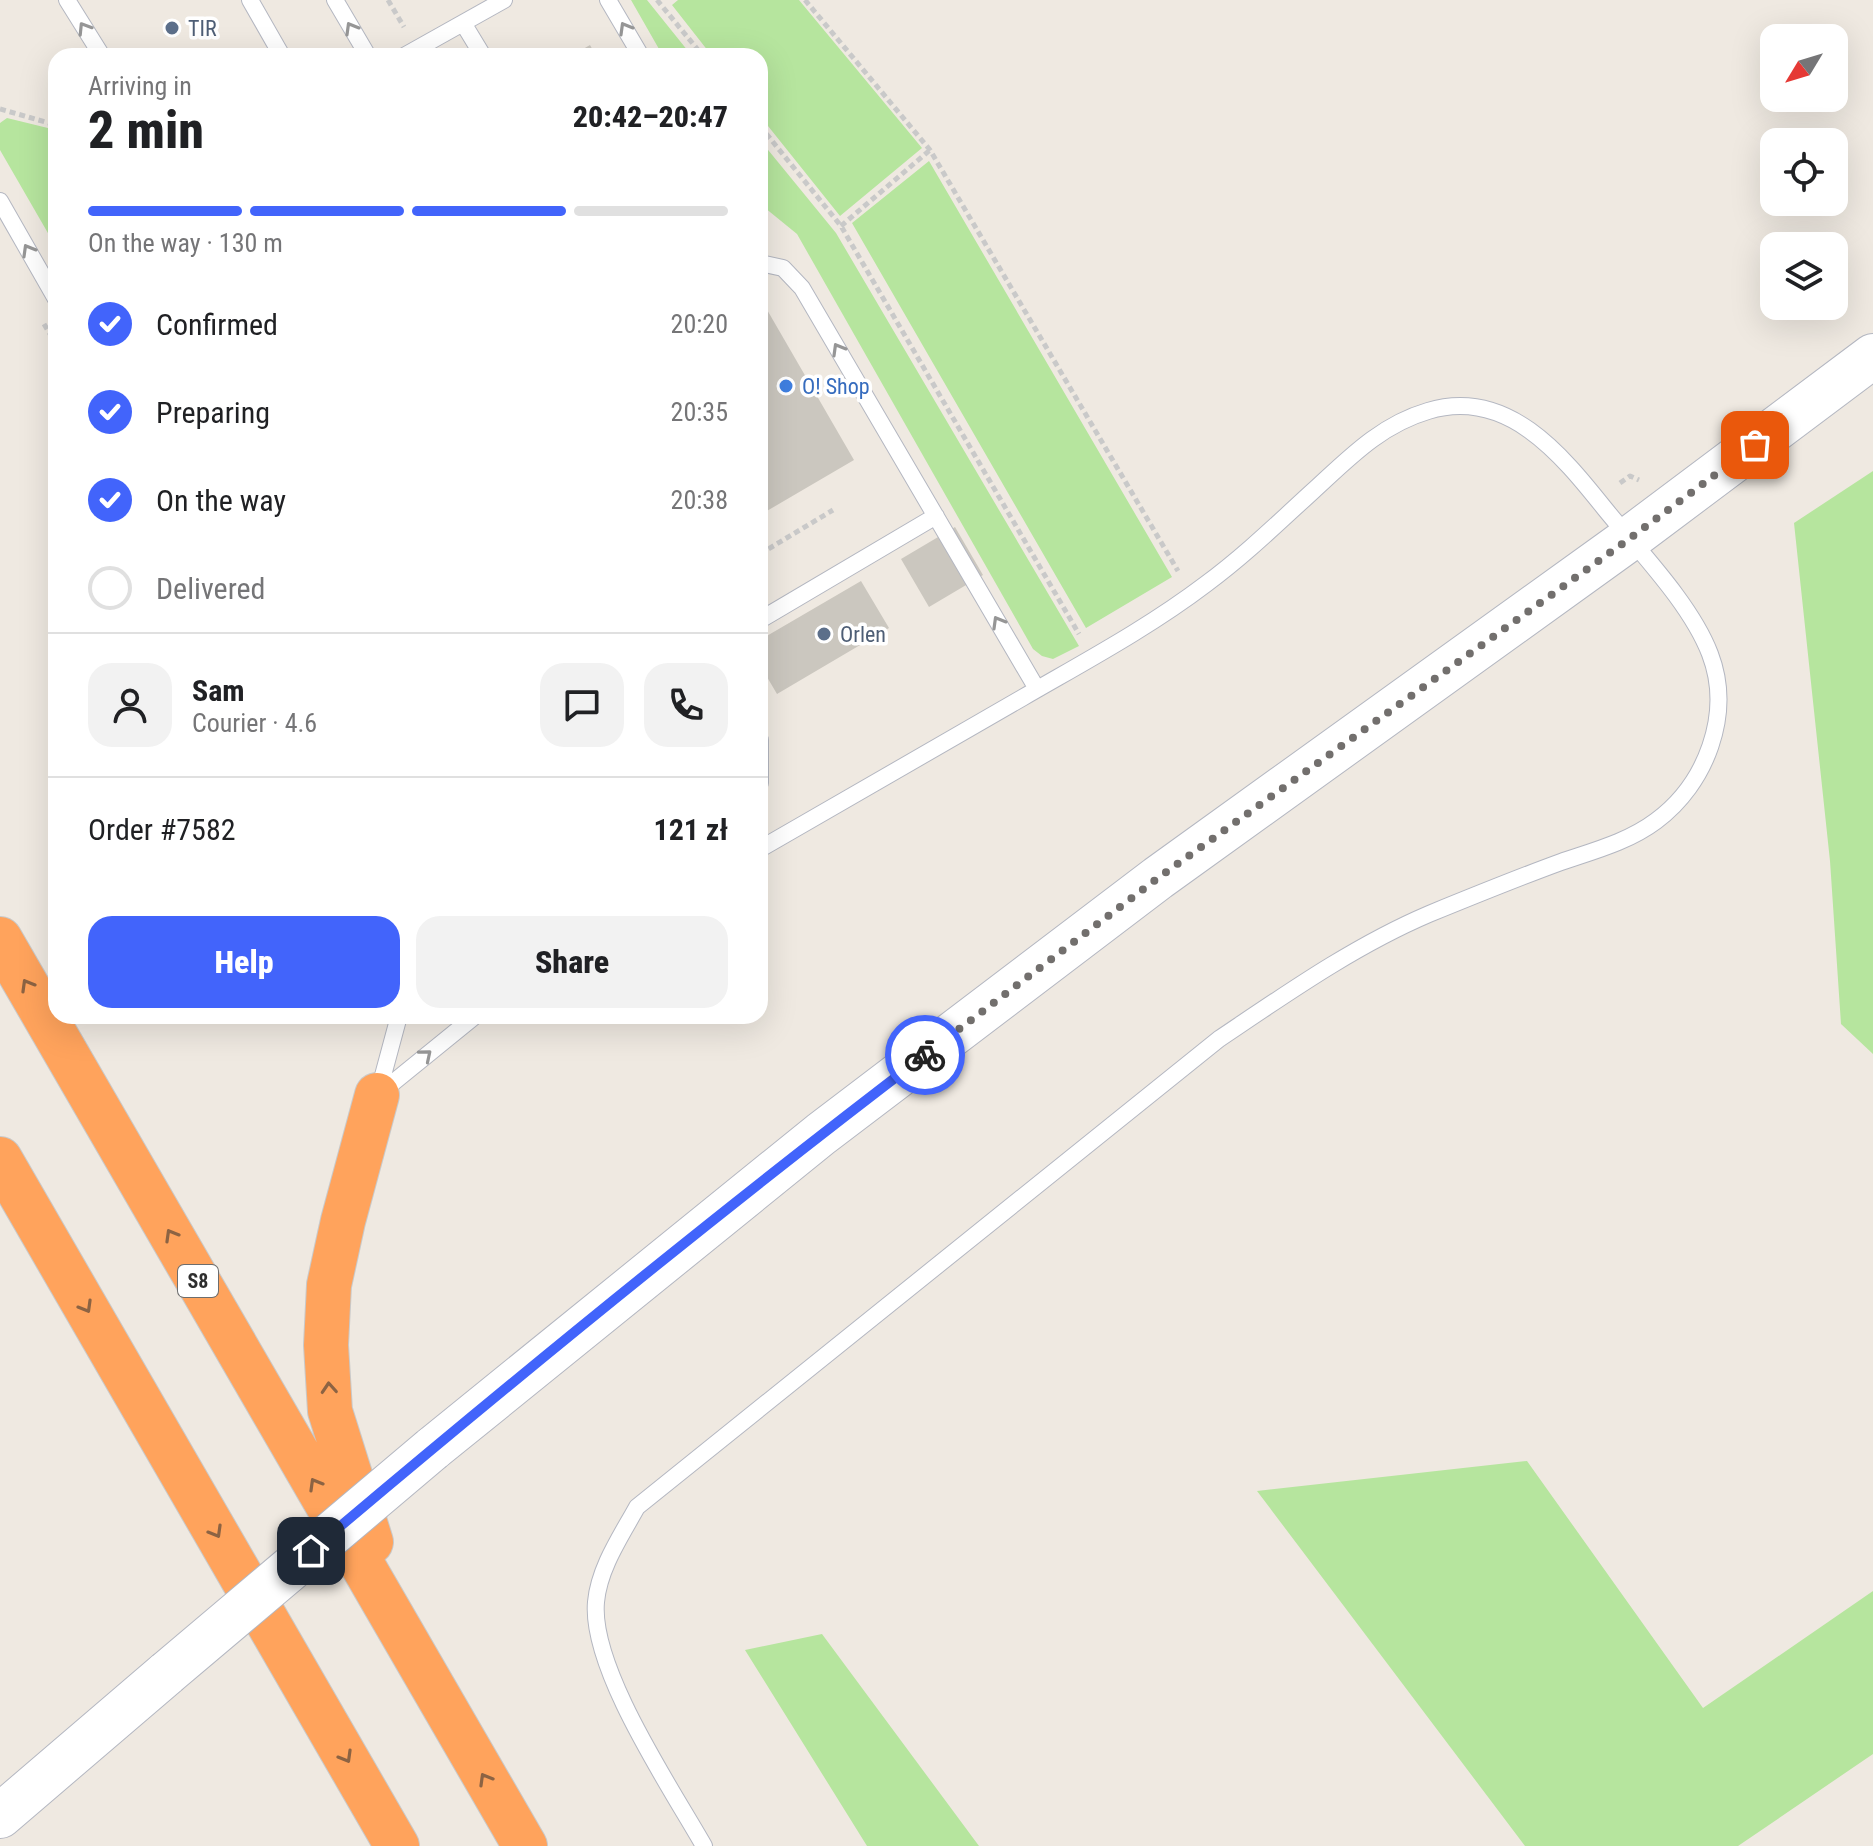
<!DOCTYPE html>
<html lang="en">
<head>
<meta charset="utf-8">
<style>
  body { margin:0; font-family:"Roboto Condensed",sans-serif; background:#f2f2f2; color:#202124; height:100vh; display:flex; flex-direction:column; font-size:30px; white-space:nowrap }
  * { box-sizing:border-box; margin:0 }
  p { font-size:26px; color:#757577 }
  .icon { flex:none; width:44px; height:44px; fill:none; stroke:currentColor; stroke-width:2; stroke-linecap:round; stroke-linejoin:round }
  .map { position:relative; flex:1; overflow:hidden }
  .side { position:absolute; left:48px; top:48px; width:720px; height:976px; display:flex; flex-direction:column; background:#fff; border-radius:24px; box-shadow:0 8px 32px #0002 }
  .side>* { flex:none }
  .needle { width:52px; rotate:232deg }
  .fabs { position:absolute; left:1760px; top:24px; display:grid; gap:16px }
  .fabs a { display:grid; place-items:center; width:88px; height:88px; border-radius:16px; background:#fff; box-shadow:0 8px 32px #0002; font-size:40px }
  .pin { position:absolute; display:grid; place-items:center; width:68px; height:68px; color:#fff; margin:-34px; border-radius:16px; box-shadow:0 4px 12px #0006 }
  .courier { position:absolute; display:grid; place-items:center; width:80px; height:80px; margin:-40px; border:6px solid #4264fb; border-radius:50%; background:#fff; color:#222; box-shadow:0 2px 10px #0007 }
  .headline em { font-style:normal; font-weight:800 }
  .headline div { display:flex; flex-direction:column-reverse }
  .headline { display:flex; align-items:center; justify-content:space-between; height:136px; padding:0 40px }
  h1 { font-size:52px; font-weight:800; line-height:60px }
  .bar { display:grid; grid-template-columns:repeat(4,1fr); gap:12px 8px; align-content:center; height:96px; padding:0 40px }
  .bar i { height:10px; border-radius:6px; background:#e0e0e0 }
  .bar .current { background:#4264fb }
  .bar p { grid-column:span 4 }
  .line { display:flex; align-items:center; gap:20px; padding:0 40px; border-top:2px solid #e0e0e0 }
  .line div { flex:1 }
  .round { display:grid; place-items:center; flex:none; width:84px; height:84px; border-radius:24px; background:#f2f2f2 }
  ol { padding:0 40px; list-style:none }
  li { display:flex; align-items:center; gap:24px; height:88px }
  li p { margin-inline-start:auto }
  li .icon { padding:8px; border-radius:50%; background:#4264fb; color:#fff; stroke-width:4 }
  li:last-child { color:#757577 }
  li i { width:44px; height:44px; border:4px solid #e0e0e0; border-radius:50% }
  .cta { display:flex; gap:16px; margin-top:auto; padding:16px 40px }
  .cta a { flex:1; height:92px; border-radius:24px; background:#4264fb; color:#fff; font-size:32px; font-weight:800; line-height:92px; text-align:center }
  .cta a+a { background:#f2f2f2; color:#202124 }
  .map>svg:first-child { display:block }
  .green { fill:#b6e59e }
  .building { fill:#cbc7bf }
  .lines { fill:none; stroke-linecap:round; stroke-linejoin:round }
  .lane-casing { stroke:#b4b7c1; stroke-width:18 }
  .secondary-casing { stroke:#b4b7c1; stroke-width:46 }
  .highway-casing { stroke:#c9c9c9; stroke-width:46 }
  .path { stroke:#c9c9c9; stroke-width:5; stroke-dasharray:6 4; stroke-linecap:butt }
  .lane { stroke:#fff; stroke-width:16 }
  .secondary { stroke:#fff; stroke-width:44 }
  .highway { stroke:#ffa35c; stroke-width:44 }
  .secondary-bridge-casing { stroke:#b4b7c1; stroke-width:46; stroke-linecap:butt }
  .secondary-bridge { stroke:#fff; stroke-width:44 }
  .oneway { stroke:#969696 }
  .oneway2 { stroke:#8c6343 }
  .done { stroke:#726f6d; stroke-width:8; stroke-dasharray:0 14.4 }
  .route { stroke:#4264fb; stroke-width:10 }
  .service-dot { fill:#5c6f8a; stroke:#fff; stroke-width:3 }
  .shop-dot { fill:#3f7fe0; stroke:#fff; stroke-width:3 }
  .labels { text-anchor:middle; stroke-width:7; stroke-linejoin:round; paint-order:stroke }
  .shield { fill:#fff; stroke:#6d6d6d; stroke-width:2 }
  .shield-label { font-size:20px; font-weight:bold; fill:#2e2e2e }
  .service-label { font-size:22px; fill:#4e5e75; stroke:#fff; text-anchor:start }
  .shop-label { font-size:22px; fill:#366cbe; stroke:#fff; text-anchor:start }
</style>
</head>
<body>
<div class="map">
<svg width="1873" height="1846" viewBox="0 0 1873 1846">
  <rect width="100%" height="100%" fill="#efe9e1"/>
  <path class="green" d="M 631,0 L 647,0 L 692,56 L 663,56 Z
    M 678,0 L 799,0 L 922,148 L 840,216 L 760,116 L 760,56 L 712,56 L 672,5 Z
    M 7,118 L 56,130 L 56,247 L 0,150 L 0,123 Z
    M 760,140 L 836,233 L 1079,646 L 1053,659 L 1042,656 L 1033,649 L 797,234 L 760,204 Z
    M 929,161 L 1172,577 L 1086,628 L 852,223 Z
    M 1873,471 L 1873,1054 L 1841,1024 L 1830,861 L 1794,523 Z
    M 1527,1461 L 1703,1708 L 1873,1591 L 1873,1754 L 1738,1846 L 1525,1846 L 1257,1491 Z
    M 822,1634 L 979,1846 L 867,1846 L 745,1650 Z"/>
  <path class="building" d="M 590,45 L 596,56 L 571,56 Z
    M 766,308 L 854,460 L 760,515 L 760,312 Z
    M 955,527 L 983,575 L 929,607 L 901,559 Z
    M 861,581 L 889,628 L 777,694 L 760,665 L 760,640 Z"/>
  <g class="lines">
    <defs>
      <path id="lane" d="M 67,0 L 102,56
        M 250,0 L 282,56
        M 335,0 L 368,56
        M 608,0 L 641,56
        M 463,23 L 483,56
        M 404,56 L 504,0
        M 0,201 L 56,299
        M 760,263 L 783,268 L 802,288 L 1037,689
        M 760,620 L 936,516
        M 760,740 L 760,783
        M 378,1094 L 399,1016
        M 379,1094 L 475,1016
        M 704,1846 C 671,1788 590,1668 596,1602 C 599,1568 621,1536 637,1507 L 1219,1039 C 1286,994 1354,946 1429,914 C 1473,896 1517,878 1561,862 C 1593,851 1628,842 1656,821 C 1706,784 1733,714 1710,654 C 1691,604 1639,551 1605,509 C 1561,454 1507,387 1428,411 C 1380,425 1348,459 1313,491 C 1278,523 1244,556 1206,584 C 1148,628 1084,662 1022,698 C 934,749 847,799 760,849"/>
      <path id="secondary" d="M 432,1449 L 821,1134 L 1158,878 L 1629,539 L 1873,356
        M 0,1816 L 167,1673"/>
      <path id="highway" d="M 0,939 L 525,1846
        M 0,1159 L 397,1846
        M 371,1542 L 330,1411 L 326,1345 L 329,1285 L 343,1221 L 377,1095"/>
    </defs>
    <use href="#lane" class="lane-casing"/>
    <use href="#secondary" class="secondary-casing"/>
    <use href="#highway" class="highway-casing"/>
    <path class="path" d="M 388,0 L 404,27
      M 657,0 L 703,56
      M 805,0 L 930,150 L 1178,571
      M 0,109 L 56,125
      M 760,126 L 841,226 L 1079,634
      M 841,226 L 930,150
      M 44,324 L 56,344
      M 1620,483 L 1630,476 L 1639,480
      M 760,554 L 833,510
      M 562,1018 L 566,1016"/>
    <use href="#lane" class="lane"/>
    <use href="#secondary" class="secondary"/>
    <use href="#highway" class="highway"/>
    <defs>
      <path id="secondary-bridge" d="M 167,1673 L 432,1449"/>
    </defs>
    <use href="#secondary-bridge" class="secondary-bridge-casing"/>
    <use href="#secondary-bridge" class="secondary-bridge"/>
  </g>
  <defs><path id="oneway-chevron" d="M-2-3.5L2.5 0L-2 3.5" fill="none" stroke-width="1.6" stroke-linecap="round" stroke-linejoin="round" transform="scale(2)"/></defs>
  <g class="oneway">
    <use href="#oneway-chevron" transform="translate(84 28) rotate(-122)"/>
    <use href="#oneway-chevron" transform="translate(351 28) rotate(-120)"/>
    <use href="#oneway-chevron" transform="translate(625 28) rotate(-120)"/>
    <use href="#oneway-chevron" transform="translate(28 250) rotate(-120)"/>
    <use href="#oneway-chevron" transform="translate(838 349) rotate(-120)"/>
    <use href="#oneway-chevron" transform="translate(998 622) rotate(-120)"/>
    <use href="#oneway-chevron" transform="translate(426 1055) rotate(-40)"/>
  </g>
  <g class="oneway2">
    <use href="#oneway-chevron" transform="translate(27 985) rotate(-120)"/>
    <use href="#oneway-chevron" transform="translate(171 1235) rotate(-120)"/>
    <use href="#oneway-chevron" transform="translate(86 1307) rotate(60)"/>
    <use href="#oneway-chevron" transform="translate(329 1388) rotate(-94)"/>
    <use href="#oneway-chevron" transform="translate(315 1484) rotate(-120)"/>
    <use href="#oneway-chevron" transform="translate(216 1532) rotate(60)"/>
    <use href="#oneway-chevron" transform="translate(346 1757) rotate(60)"/>
    <use href="#oneway-chevron" transform="translate(485 1779) rotate(-120)"/>
  </g>
  <g class="lines">
    <path class="done" d="M 925,1055 L 1158,878 L 1629,539 L 1755,445"/>
    <path class="route" d="M 311,1551 C 512,1381 716,1214 925,1055"/>
  </g>
  <g class="service-dot">
    <circle cx="172" cy="28" r="8"/>
    <circle cx="824" cy="634" r="8"/>
  </g>
  <circle class="shop-dot" cx="786" cy="386" r="8"/>
  <g class="labels">
    <rect class="shield" x="178" y="1265" width="40" height="32" rx="6"/>
    <g class="shield-label">
      <text x="198" y="1288">S8</text>
    </g>
    <g class="service-label">
      <text x="188" y="36">TIR</text>
      <text x="840" y="642">Orlen</text>
    </g>
    <g class="shop-label">
      <text x="802" y="394">O! Shop</text>
    </g>
  </g>
</svg>
<div class="fabs">
<a><svg class="needle" viewBox="-14 -14 28 28"><path d="M0-13l5 13h-10z" fill="#e53935"/><path d="M0 13l5-13h-10z" fill="#757577"/></svg></a>
<a><svg class="icon" aria-label="locate" viewBox="0 0 24 24"><circle cx="12" cy="12" r="6"/><path d="M12 2v4M12 18v4M2 12h4M18 12h4"/></svg></a>
<a><svg class="icon" aria-label="layers" viewBox="0 0 24 24"><path d="M12 4l9 5-9 5-9-5zM3 14l9 5 9-5"/></svg></a>
</div>
<div class="pin" style="left:1755px;top:445px;background:#ea580c"><svg class="icon" aria-label="bag" viewBox="0 0 24 24"><path d="M5 8h14l-1 12H6zM9 8a3 3 0 0 1 6 0"/></svg></div>
<div class="pin" style="left:311px;top:1551px;background:#1f2937"><svg class="icon" aria-label="home" viewBox="0 0 24 24"><path d="M3 11l9-7 9 7M6 9v11h12V9"/></svg></div>
<div class="courier" style="left:925px;top:1055px"><svg class="icon" aria-label="bike" viewBox="0 0 24 24"><circle cx="6" cy="16" r="4"/><circle cx="18" cy="16" r="4"/><path d="M6 16l4-8h5l3 8M10 8l3 8H6M13 5h3"/></svg></div>
<section class="side">
<div class="headline"><div><h1>2 min</h1><p>Arriving in</p></div><em>20:42–20:47</em></div>
<div class="bar"><i class="current"></i><i class="current"></i><i class="current"></i><i></i><p>On the way · 130 m</p></div>
<ol>
<li><svg class="icon" aria-label="check" viewBox="0 0 24 24"><path d="M5 12l5 5 9-10"/></svg>Confirmed<p>20:20</p></li>
<li><svg class="icon" aria-label="check" viewBox="0 0 24 24"><path d="M5 12l5 5 9-10"/></svg>Preparing<p>20:35</p></li>
<li><svg class="icon" aria-label="check" viewBox="0 0 24 24"><path d="M5 12l5 5 9-10"/></svg>On the way<p>20:38</p></li>
<li><i></i>Delivered</li>
</ol>
<div class="line" style="height:144px"><a class="round"><svg class="icon" aria-label="person" viewBox="0 0 24 24"><circle cx="12" cy="8" r="4"/><path d="M4 21q1-7 8-7t8 7"/></svg></a><div><b>Sam</b><p>Courier · 4.6</p></div><a class="round"><svg class="icon" aria-label="chat" viewBox="0 0 24 24"><path d="M4 5h16v11H9l-5 4z"/></svg></a><a class="round"><svg class="icon" aria-label="phone" viewBox="0 0 24 24"><path d="M5 4h4l2 5-3 2q2 4 5 5l2-3 5 2v4C11 20 4 13 5 4z"/></svg></a></div>
<div class="line" style="height:104px"><div>Order #7582</div><b>121 zł</b></div>
<div class="cta"><a>Help</a><a>Share</a></div>
</section>
</div>
</body>
</html>
